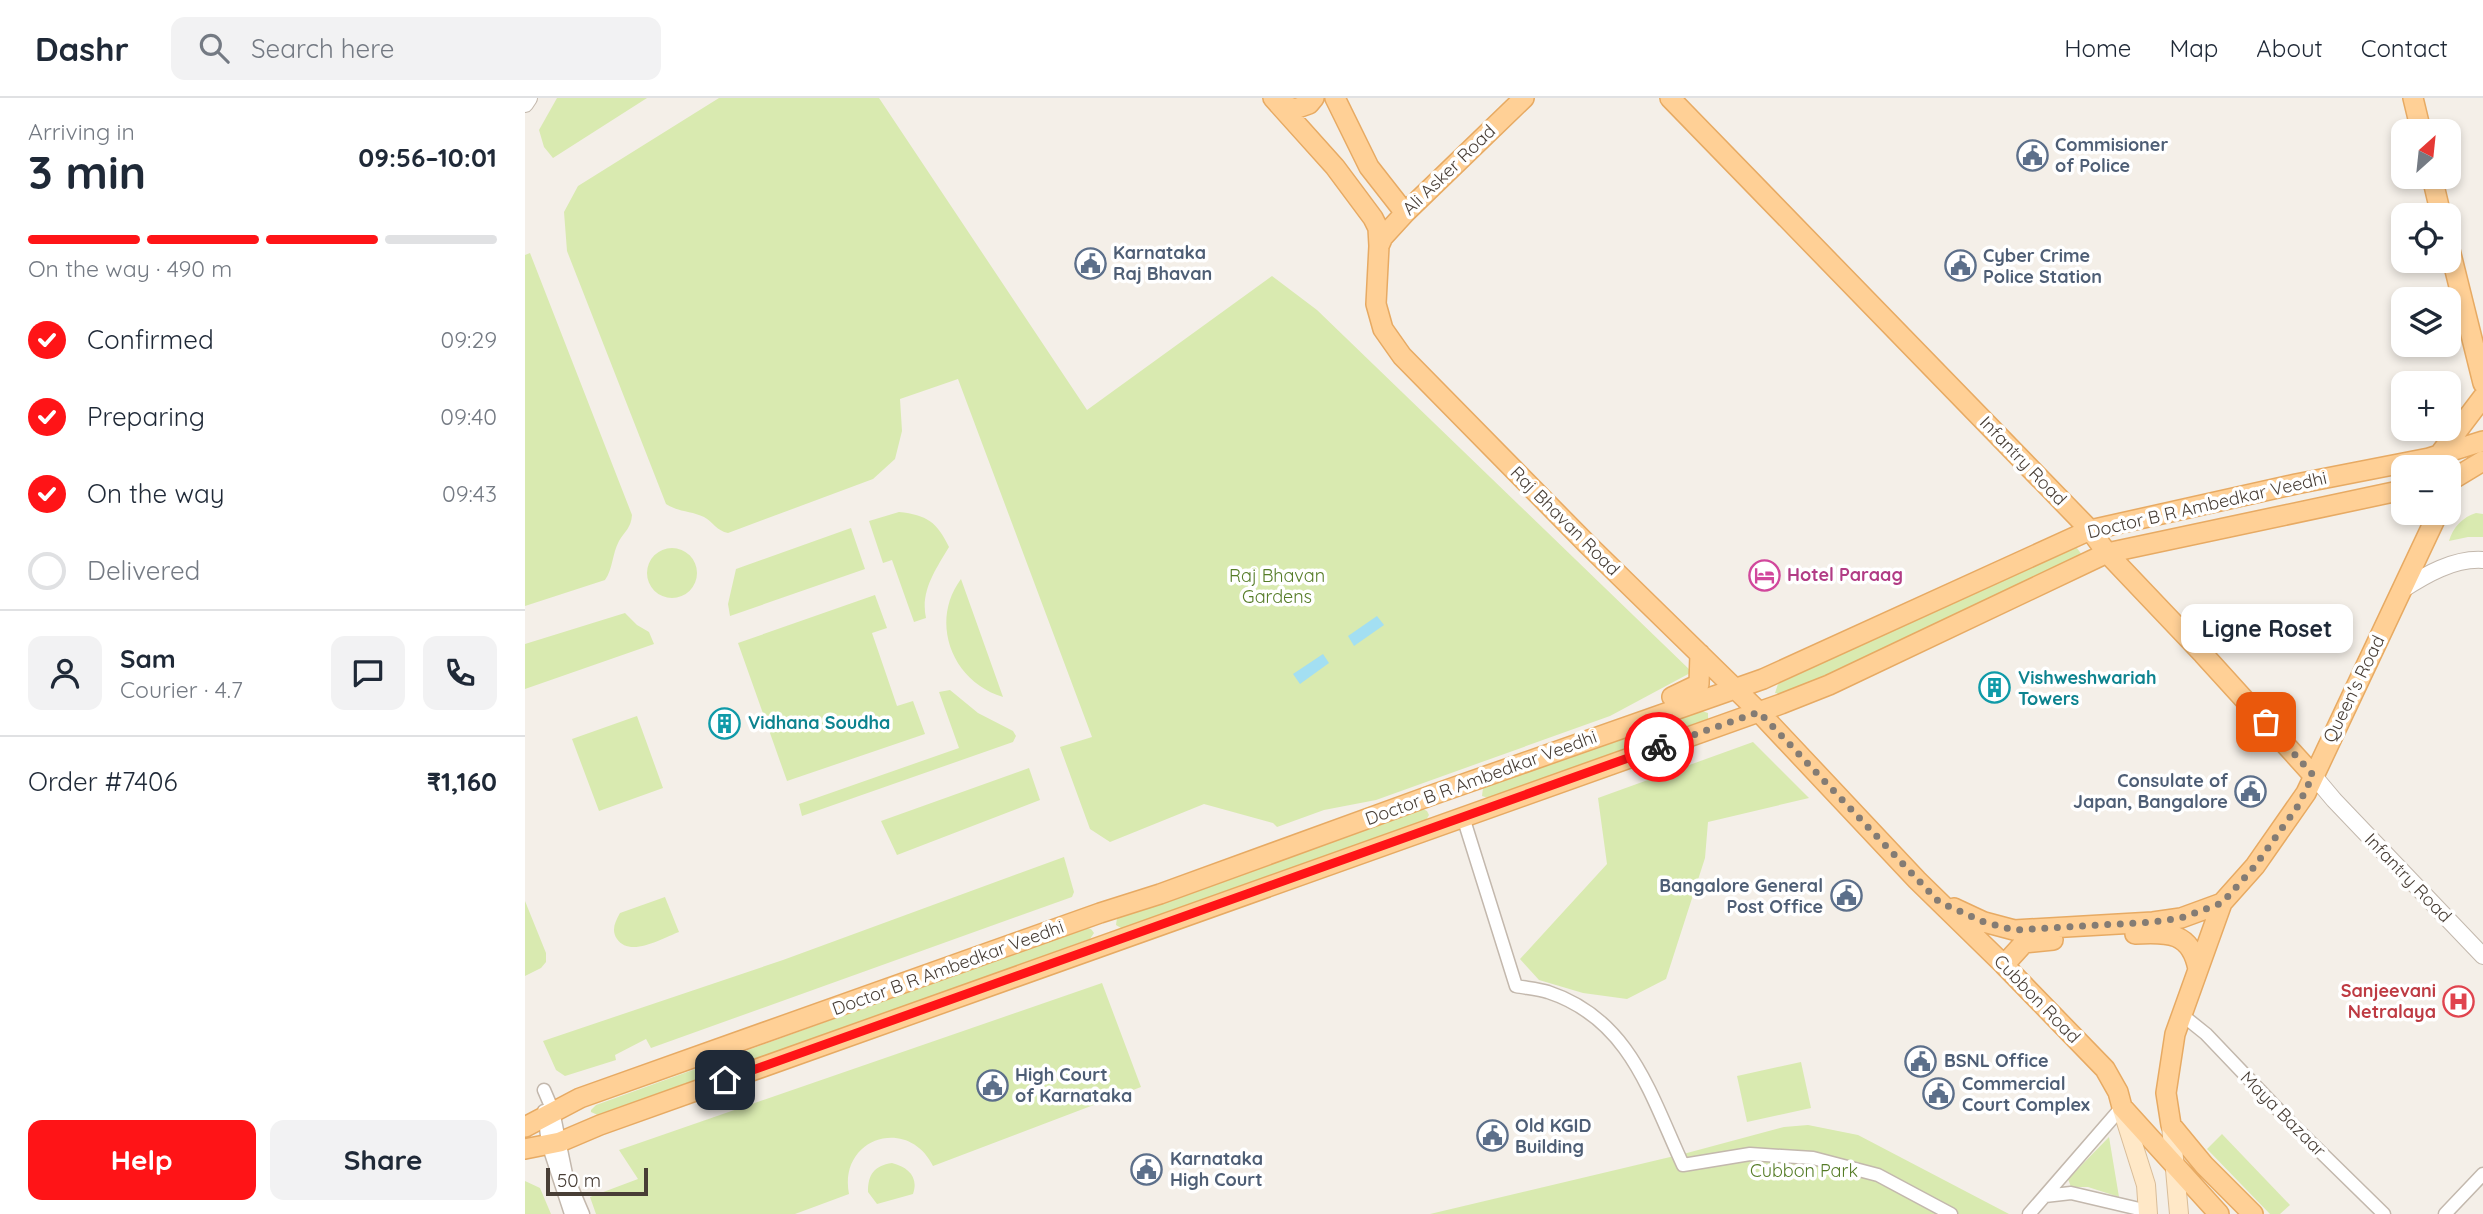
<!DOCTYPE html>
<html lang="en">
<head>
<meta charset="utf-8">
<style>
  body { margin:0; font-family:Quicksand,sans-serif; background:#f2f2f3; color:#1f2937; height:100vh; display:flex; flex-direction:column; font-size:26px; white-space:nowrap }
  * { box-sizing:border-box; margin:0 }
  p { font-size:23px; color:#747a83 }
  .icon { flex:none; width:38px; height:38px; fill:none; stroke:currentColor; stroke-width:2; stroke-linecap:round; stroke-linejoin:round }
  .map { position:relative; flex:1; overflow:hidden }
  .side { display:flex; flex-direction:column; background:#fff; width:525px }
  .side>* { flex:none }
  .needle { width:46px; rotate:27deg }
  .fabs { position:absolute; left:1866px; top:21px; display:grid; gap:14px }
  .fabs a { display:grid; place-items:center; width:70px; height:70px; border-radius:14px; background:#fff; box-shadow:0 4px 10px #0003; font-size:35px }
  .scale { position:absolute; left:21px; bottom:18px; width:102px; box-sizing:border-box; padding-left:7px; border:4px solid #483e36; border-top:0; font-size:19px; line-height:24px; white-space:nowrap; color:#483e36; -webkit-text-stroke:5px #fff; paint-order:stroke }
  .pin { position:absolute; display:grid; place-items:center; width:60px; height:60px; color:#fff; margin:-30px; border-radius:14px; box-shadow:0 4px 10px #0006 }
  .courier { position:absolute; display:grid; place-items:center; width:70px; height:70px; margin:-35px; border:5px solid #ff1417; border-radius:50%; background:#fff; color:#222; box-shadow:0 2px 9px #0007 }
  .bubble { position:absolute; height:49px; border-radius:14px; background:#fff; box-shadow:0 4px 10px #0003; font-size:23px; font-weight:800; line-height:49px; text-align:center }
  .summary em { font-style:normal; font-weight:800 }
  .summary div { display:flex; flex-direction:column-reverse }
  .summary { display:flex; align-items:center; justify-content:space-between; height:119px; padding:0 28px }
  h1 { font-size:46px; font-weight:800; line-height:52px }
  .bar { display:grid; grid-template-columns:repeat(4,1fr); gap:10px 7px; align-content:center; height:84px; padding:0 28px }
  .bar i { height:9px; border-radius:5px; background:#e0e1e3 }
  .bar .current { background:#ff1417 }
  .bar p { grid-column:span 4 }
  .line { display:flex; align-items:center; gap:18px; padding:0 28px; border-top:2px solid #e0e1e3 }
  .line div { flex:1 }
  .round { display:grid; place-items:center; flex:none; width:74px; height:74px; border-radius:14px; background:#f2f2f3 }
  ol { padding:0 28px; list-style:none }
  li { display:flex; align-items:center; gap:21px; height:77px }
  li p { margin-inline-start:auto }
  li .icon { padding:7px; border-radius:50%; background:#ff1417; color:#fff; stroke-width:4 }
  li:last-child { color:#747a83 }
  li i { width:38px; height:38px; border:4px solid #e0e1e3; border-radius:50% }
  .button { display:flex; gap:14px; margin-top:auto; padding:14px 28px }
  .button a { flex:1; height:80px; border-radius:14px; background:#ff1417; color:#fff; font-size:28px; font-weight:800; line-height:80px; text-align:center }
  .button a+a { background:#f2f2f3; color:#1f2937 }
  header { display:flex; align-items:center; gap:42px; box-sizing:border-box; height:98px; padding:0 35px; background:#fff; border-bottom:2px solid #e0e1e3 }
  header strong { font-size:33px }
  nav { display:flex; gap:38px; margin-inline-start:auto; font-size:24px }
  .search { width:490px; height:63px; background:#f2f2f3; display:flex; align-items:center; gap:18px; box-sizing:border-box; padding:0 24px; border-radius:14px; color:#747a83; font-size:26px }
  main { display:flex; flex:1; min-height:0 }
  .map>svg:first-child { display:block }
  .green { fill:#d9eab0 }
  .water { fill:#a3dff2 }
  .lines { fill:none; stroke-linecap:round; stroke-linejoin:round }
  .minor-casing { stroke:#c3b8ad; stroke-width:15 }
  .tertiary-casing { stroke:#c3b8ad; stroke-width:18 }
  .secondary-casing { stroke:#d9bd99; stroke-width:20 }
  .primary-casing { stroke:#e7aa63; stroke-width:22 }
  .minor { stroke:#fff; stroke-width:12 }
  .tertiary { stroke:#fff; stroke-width:16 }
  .secondary { stroke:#ffe8c7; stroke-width:18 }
  .primary { stroke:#ffd096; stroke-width:19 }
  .done { stroke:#847c74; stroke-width:7; stroke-dasharray:0 12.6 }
  .route { stroke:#ff1417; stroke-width:9 }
  .labels { text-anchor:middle; stroke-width:7; stroke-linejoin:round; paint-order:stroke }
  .service-label { font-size:18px; font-weight:bold; fill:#4e5e75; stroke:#fff; text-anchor:start }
  .street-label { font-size:18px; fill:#483e36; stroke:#fff }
  .hotel-label { font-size:18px; font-weight:bold; fill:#b23c85; stroke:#fff; text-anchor:start }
  .park-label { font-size:18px; fill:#557c27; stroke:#fff }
  .culture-label { font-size:18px; font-weight:bold; fill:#0d838f; stroke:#fff; text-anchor:start }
  .health-label { font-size:18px; font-weight:bold; fill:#be3a42; stroke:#fff; text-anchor:end }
</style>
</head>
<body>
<header>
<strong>Dashr</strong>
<div class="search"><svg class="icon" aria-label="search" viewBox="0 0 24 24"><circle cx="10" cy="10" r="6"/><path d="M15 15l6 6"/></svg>Search here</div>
<nav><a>Home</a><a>Map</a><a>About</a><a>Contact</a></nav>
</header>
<main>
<section class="side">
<div class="summary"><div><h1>3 min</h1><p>Arriving in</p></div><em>09:56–10:01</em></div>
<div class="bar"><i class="current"></i><i class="current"></i><i class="current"></i><i></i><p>On the way · 490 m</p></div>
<ol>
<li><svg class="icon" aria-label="check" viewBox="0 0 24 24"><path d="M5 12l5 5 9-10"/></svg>Confirmed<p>09:29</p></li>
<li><svg class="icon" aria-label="check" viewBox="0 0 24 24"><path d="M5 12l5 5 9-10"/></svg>Preparing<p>09:40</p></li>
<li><svg class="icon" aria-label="check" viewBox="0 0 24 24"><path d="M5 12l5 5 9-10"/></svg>On the way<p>09:43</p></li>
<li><i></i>Delivered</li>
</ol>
<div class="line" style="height:126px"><a class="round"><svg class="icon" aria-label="person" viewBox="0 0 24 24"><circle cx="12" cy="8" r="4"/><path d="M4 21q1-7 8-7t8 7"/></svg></a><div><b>Sam</b><p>Courier · 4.7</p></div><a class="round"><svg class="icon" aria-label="chat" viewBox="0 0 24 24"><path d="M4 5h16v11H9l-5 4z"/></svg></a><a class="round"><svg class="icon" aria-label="phone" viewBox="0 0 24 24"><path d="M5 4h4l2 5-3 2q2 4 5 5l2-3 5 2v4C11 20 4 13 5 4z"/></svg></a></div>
<div class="line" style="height:91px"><div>Order #7406</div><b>₹1,160</b></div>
<div class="button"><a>Help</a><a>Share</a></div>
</section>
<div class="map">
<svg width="1958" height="1116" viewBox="0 0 1958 1116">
  <rect width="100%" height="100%" fill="#f4efe8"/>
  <path class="green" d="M 32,0 L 122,0 L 28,60 L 19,49 L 14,32 Z
    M 194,0 L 354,0 L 562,312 L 747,178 L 792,212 L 1167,574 L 1085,618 L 851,702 L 799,712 L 752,729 L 748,725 L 679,706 L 585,744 L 565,731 L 535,649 L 567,639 L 433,281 L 375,301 L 377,333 L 370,361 L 348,381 L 203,435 C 192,433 188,424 179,419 C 167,413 153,414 141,406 L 42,153 L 39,114 L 53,88 Z
    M 5,155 L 107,417 C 106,430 100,433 94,443 C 87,456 88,471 80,482 L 0,508 L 0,157 Z
    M 374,414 C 402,417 412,424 424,449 C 411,471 395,493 401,520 L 389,524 L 367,462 L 358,465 L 344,423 Z
    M 1951,415 L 1958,416 L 1958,439 L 1943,439 L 1924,443 C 1928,429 1938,419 1951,415 Z
    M 326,430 L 340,471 L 205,518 L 203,506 L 211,471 Z
    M 1549,446 L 1557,457 L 1258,597 L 1250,595 L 1253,586 Z
    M122 475a25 25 0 1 1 50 0a25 25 0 1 1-50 0Z
    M 436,481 L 478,599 C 427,584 404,524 436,481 Z
    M 350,497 L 362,530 L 347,535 L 372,608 L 388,603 L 400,636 L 262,683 L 213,545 Z
    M 100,515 L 112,527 L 124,534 L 129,546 L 0,591 L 0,546 Z
    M 425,592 L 453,615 L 488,633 L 491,638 L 488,644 L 277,718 L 274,706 L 434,650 L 414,594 Z
    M 1177,613 L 1183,615 L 1183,622 L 963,700 L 957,698 L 958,690 Z
    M 112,618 L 138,690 L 74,713 L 47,641 Z
    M 1228,644 L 1284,700 L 1183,724 L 1180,760 L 1141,881 L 1102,901 L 1058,895 L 1014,882 L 995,861 L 1082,766 L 1073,700 Z
    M 504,670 L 515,702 L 372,757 L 356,723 Z
    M 898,711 L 902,713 L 904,717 L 901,722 L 599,830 L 596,830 L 591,827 L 592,820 L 596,818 Z
    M 539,759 L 549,794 L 547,799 L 126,950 L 121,941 L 90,957 L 91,962 L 40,978 L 31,972 L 18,943 L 258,862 Z
    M 140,799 L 154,834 C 138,840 105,860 92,841 C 86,832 90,824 95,815 Z
    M 0,803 L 21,855 L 21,864 L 16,870 L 0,878 Z
    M 560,830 L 566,831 L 569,835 L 565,841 L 75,1018 L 66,1014 L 66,1012 L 71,1007 Z
    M 577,885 L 616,989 L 408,1068 C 383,1017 313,1040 324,1096 L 270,1116 L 71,1116 L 65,1099 L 113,1081 L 94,1052 Z
    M 1276,964 L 1286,1010 L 1222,1024 L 1212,978 Z
    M 1283,1027 L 1333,1037 L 1484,1116 L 905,1116 L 1162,1055 L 1259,1029 Z
    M 1697,1036 L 1765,1107 L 1755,1116 L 1745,1116 L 1682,1051 Z
    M 1584,1039 L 1594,1099 L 1563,1089 L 1546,1089 L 1543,1081 Z
    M 367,1065 C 383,1069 394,1079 388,1096 L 352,1106 L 343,1094 C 343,1076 349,1068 367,1065 Z
    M 0,1083 L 15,1090 L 26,1116 L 0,1116 Z"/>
  <path class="water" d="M 852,518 L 859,527 L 829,548 L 823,538 Z
    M 798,556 L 804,565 L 775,586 L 768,576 Z"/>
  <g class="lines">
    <defs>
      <path id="minor" d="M 938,719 L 991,888 C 1001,890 1013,891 1023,894 C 1105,921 1125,996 1158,1067 L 1225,1056 L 1288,1060 L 1353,1077 L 1426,1116
        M 1656,916 L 1681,936 L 1765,1024 L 1859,1116
        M 19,992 L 28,1013 L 41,1076 L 58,1116
        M 19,1013 L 23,1046 L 46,1116
        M 1520,1098 L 1546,1095 L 1623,1113
        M 1504,1116 L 1597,1009
        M 1920,1116 L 1958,1076"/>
      <path id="tertiary" d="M 0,6 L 4,0
        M 1877,492 C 1900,477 1929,460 1958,462
        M 1788,677 L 1809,702 L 1958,858"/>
      <path id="secondary" d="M 1597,1011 L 1621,1087 L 1623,1116
        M 1646,1027 L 1654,1116"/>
      <path id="primary" d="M 748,0 L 810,69 L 848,120 L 853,130 L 854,148 L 851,206 L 858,231 L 877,258 L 1062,446 L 1234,614 L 1392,782 L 1479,867 L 1580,971 L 1593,994 L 1597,1009 L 1694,1116
        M 810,0 L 844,69 L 880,115
        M 1145,0 L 1565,432 L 1582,455 L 1678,556 L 1788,677
        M 1888,0 L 1896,33
        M 753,5 L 770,11 L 784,6 L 789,0
        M 1907,79 L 1916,117
        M 1923,144 L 1958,285
        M 854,148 L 858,139 L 880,115 L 999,0
        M 1914,357 L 1958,299
        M 1923,384 L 1958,363
        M 1147,599 L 1174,586 L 1175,556
        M 1429,810 L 1459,824 L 1489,832 L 1628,824 L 1656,820 L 1697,805
        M 1610,836 C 1643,834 1666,834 1673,871
        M 1479,867 L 1499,845 L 1528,842
        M 0,1029 L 55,1000 L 575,815 L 635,796 L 910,696 L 1238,581 L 1565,432 L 1771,386 L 1904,360 L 1958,343
        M 0,1051 L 35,1044 L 75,1027 L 1256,606 L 1304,587 L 1582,455 L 1878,392
        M 1728,1116 L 1679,1067 L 1646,1027 L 1641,995 L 1650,936 L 1697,805 L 1730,768 L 1781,695 L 1913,415"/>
    </defs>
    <use href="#minor" class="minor-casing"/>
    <use href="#tertiary" class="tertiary-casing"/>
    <use href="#secondary" class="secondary-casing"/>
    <use href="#primary" class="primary-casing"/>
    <use href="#minor" class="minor"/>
    <use href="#tertiary" class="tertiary"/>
    <use href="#secondary" class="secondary"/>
    <use href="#primary" class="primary"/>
  </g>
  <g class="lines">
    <path class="done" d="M 1134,649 L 1234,614 L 1414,804 L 1459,824 L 1489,832 L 1628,824 L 1656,820 L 1697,805 L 1730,768 L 1773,708 L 1788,677 L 1741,624"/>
    <path class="route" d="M 200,982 L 1134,649"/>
  </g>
  <defs>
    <symbol id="civic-ring" viewBox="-11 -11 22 22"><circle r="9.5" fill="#fff" stroke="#5c6f8a" stroke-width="1.5"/><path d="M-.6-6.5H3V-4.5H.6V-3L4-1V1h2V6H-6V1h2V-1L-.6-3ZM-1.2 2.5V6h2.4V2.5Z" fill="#5c6f8a"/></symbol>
    <symbol id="hotel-ring" viewBox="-11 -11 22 22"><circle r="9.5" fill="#fff" stroke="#d1479c" stroke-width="1.5"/><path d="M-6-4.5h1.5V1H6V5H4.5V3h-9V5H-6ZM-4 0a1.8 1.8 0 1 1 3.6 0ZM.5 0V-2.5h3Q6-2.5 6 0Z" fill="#d1479c"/></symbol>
    <symbol id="building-ring" viewBox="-11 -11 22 22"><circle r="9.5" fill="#fff" stroke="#0f9aa8" stroke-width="1.5"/><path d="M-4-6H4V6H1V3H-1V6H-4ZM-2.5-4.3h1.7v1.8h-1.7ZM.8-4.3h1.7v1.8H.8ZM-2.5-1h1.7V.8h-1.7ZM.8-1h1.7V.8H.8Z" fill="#0f9aa8"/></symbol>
    <symbol id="hospital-ring" viewBox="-11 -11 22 22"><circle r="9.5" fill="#fff" stroke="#e0444e" stroke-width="1.5"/><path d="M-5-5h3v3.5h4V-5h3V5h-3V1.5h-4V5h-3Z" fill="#e0444e"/></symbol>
  </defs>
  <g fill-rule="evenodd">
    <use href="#civic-ring" x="1490" y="40" width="35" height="35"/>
    <use href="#civic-ring" x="548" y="148" width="35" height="35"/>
    <use href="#civic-ring" x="1418" y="150" width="35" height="35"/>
    <use href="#hotel-ring" x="1222" y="460" width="35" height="35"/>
    <use href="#building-ring" x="1452" y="572" width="35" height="35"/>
    <use href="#building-ring" x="182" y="608" width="35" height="35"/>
    <use href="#civic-ring" x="1708" y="676" width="35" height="35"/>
    <use href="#civic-ring" x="1304" y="780" width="35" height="35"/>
    <use href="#hospital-ring" x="1916" y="886" width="35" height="35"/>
    <use href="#civic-ring" x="1378" y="946" width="35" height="35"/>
    <use href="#civic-ring" x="450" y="970" width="35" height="35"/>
    <use href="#civic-ring" x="1396" y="978" width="35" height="35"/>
    <use href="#civic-ring" x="950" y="1020" width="35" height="35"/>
    <use href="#civic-ring" x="604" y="1054" width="35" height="35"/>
  </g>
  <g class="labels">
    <g class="service-label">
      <text x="1530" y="53">Commisioner<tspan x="1530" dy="21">of Police</tspan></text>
      <text x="588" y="161">Karnataka<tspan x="588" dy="21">Raj Bhavan</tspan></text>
      <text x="1458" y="164">Cyber Crime<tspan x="1458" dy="21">Police Station</tspan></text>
      <text x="1703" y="689" text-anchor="end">Consulate of<tspan x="1703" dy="21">Japan, Bangalore</tspan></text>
      <text x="1298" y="794" text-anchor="end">Bangalore General<tspan x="1298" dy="21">Post Office</tspan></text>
      <text x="1419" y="969">BSNL Office</text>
      <text x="490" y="983">High Court<tspan x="490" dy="21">of Karnataka</tspan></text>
      <text x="1437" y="992">Commercial<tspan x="1437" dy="21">Court Complex</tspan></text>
      <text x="990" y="1034">Old KGID<tspan x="990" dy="21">Building</tspan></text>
      <text x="645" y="1067">Karnataka<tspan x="645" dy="21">High Court</tspan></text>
    </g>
    <g class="street-label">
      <text transform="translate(924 72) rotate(-44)" y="6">Ali Asker Road</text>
      <text transform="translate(1498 363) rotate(46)" y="6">Infantry Road</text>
      <text transform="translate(1682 407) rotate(-13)" y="6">Doctor B R Ambedkar Veedhi</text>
      <text transform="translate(1040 423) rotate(45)" y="6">Raj Bhavan Road</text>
      <text transform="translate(1829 591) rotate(-64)" y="6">Queen's Road</text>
      <text transform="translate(956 680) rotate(-20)" y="6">Doctor B R Ambedkar Veedhi</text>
      <text transform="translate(1883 780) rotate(46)" y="6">Infantry Road</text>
      <text transform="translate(423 870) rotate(-20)" y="6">Doctor B R Ambedkar Veedhi</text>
      <text transform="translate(1512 901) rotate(46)" y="6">Cubbon Road</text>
      <text transform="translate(1758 1016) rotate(45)" y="6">Maya Bazaar</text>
    </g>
    <g class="hotel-label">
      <text x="1262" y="483">Hotel Paraag</text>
    </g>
    <g class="park-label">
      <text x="752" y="484">Raj Bhavan<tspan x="752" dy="21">Gardens</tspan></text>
      <text x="1279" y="1079">Cubbon Park</text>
    </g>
    <g class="culture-label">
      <text x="1493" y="586">Vishweshwariah<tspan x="1493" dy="21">Towers</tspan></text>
      <text x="223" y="631">Vidhana Soudha</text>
    </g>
    <g class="health-label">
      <text x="1911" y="899">Sanjeevani<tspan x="1911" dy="21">Netralaya</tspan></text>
    </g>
  </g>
</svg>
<div class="fabs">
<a><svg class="needle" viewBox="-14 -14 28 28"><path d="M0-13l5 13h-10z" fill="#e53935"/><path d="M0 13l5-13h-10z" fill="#747a83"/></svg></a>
<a><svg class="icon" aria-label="locate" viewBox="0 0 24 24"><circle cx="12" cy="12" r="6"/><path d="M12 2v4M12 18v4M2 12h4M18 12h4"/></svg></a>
<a><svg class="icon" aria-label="layers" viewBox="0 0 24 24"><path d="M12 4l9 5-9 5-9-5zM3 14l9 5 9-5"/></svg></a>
<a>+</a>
<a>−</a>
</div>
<div class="scale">50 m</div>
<div class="pin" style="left:1741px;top:624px;background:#ea580c"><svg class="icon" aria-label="bag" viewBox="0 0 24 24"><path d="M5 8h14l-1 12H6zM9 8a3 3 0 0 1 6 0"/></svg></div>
<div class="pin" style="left:200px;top:982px;background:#1f2937"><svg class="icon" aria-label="home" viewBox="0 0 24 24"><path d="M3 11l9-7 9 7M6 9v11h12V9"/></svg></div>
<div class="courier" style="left:1134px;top:649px"><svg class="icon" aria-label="bike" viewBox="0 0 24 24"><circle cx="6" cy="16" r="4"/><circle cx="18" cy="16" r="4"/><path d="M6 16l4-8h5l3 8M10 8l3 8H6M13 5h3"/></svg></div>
<div class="bubble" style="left:1656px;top:506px;width:172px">Ligne Roset</div>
</div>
</main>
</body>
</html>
